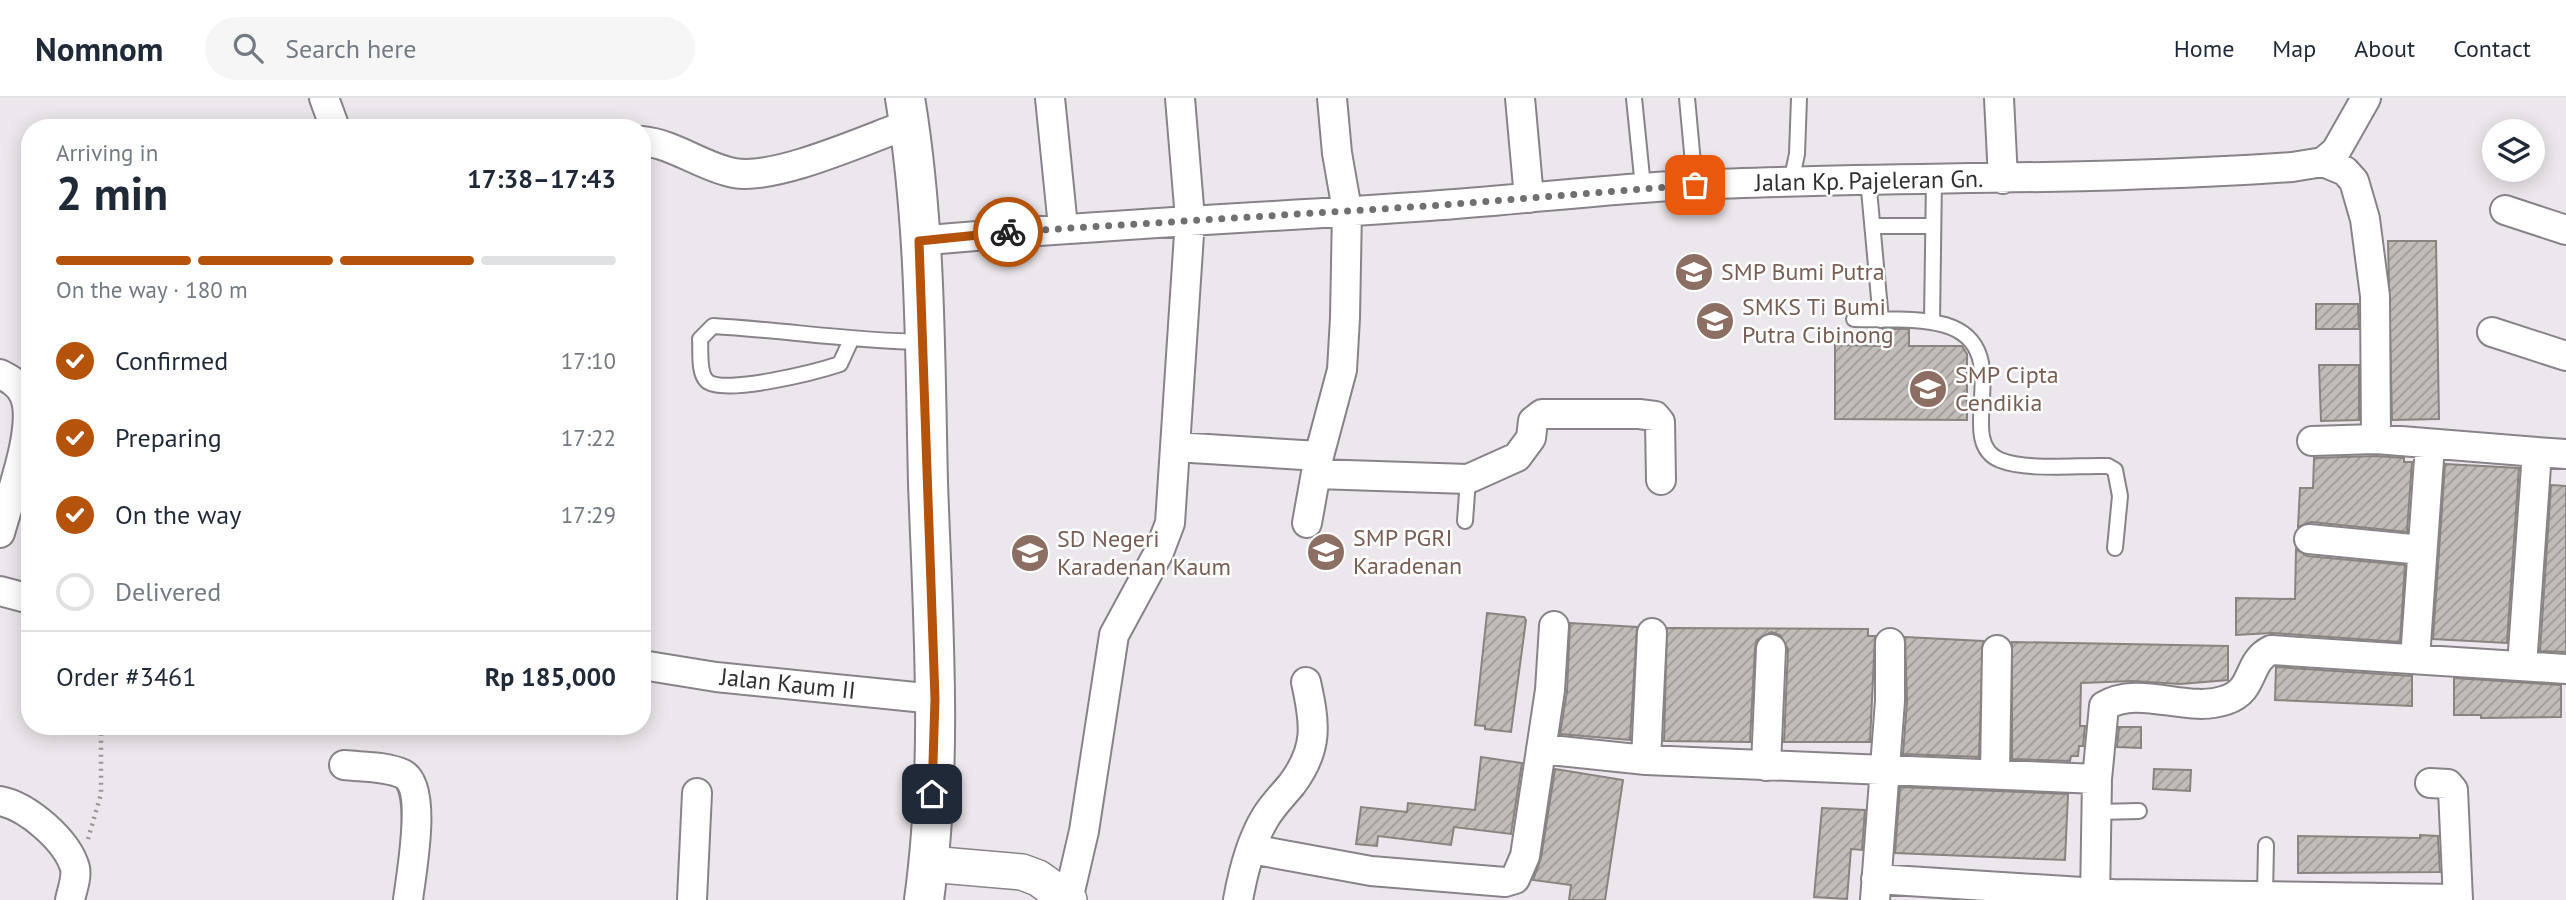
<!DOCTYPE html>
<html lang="en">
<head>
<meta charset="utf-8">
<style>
  body { margin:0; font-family:"PT Sans",sans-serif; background:#f6f6f7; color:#1f2937; height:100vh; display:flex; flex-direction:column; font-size:26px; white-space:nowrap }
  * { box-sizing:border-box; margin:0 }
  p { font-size:23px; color:#747a83 }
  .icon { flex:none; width:38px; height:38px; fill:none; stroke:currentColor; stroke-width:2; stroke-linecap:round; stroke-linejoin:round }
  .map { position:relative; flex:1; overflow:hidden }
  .sheet { position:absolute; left:21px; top:21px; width:630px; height:616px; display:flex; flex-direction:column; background:#fff; border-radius:28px; box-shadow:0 4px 18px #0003 }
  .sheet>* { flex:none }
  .fabs { position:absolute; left:2482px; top:21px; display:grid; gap:14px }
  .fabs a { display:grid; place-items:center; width:63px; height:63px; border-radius:50%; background:#fff; box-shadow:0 4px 18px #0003; font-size:35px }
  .pin { position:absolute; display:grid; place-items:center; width:60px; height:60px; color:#fff; margin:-30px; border-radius:14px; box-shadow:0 4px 10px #0006 }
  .courier { position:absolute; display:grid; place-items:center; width:70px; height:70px; margin:-35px; border:5px solid #b45309; border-radius:50%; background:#fff; color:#222; box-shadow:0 2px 9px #0007 }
  .overview em { font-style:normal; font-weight:800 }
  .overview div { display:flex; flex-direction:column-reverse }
  .overview { display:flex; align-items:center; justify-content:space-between; height:119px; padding:0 35px }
  h1 { font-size:46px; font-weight:800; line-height:52px }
  .bar { display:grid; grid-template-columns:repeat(4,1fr); gap:10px 7px; align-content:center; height:84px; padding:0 35px }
  .bar i { height:9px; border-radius:5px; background:#e0e1e3 }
  .bar .selected { background:#b45309 }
  .bar p { grid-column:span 4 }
  .line { display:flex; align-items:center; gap:18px; padding:0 35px; border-top:2px solid #e0e1e3 }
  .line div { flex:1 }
  ol { padding:0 35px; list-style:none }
  li { display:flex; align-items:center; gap:21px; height:77px }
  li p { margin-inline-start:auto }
  li .icon { padding:7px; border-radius:50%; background:#b45309; color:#fff; stroke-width:4 }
  li:last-child { color:#747a83 }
  li i { width:38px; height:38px; border:4px solid #e0e1e3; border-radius:50% }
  header { display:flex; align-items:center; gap:42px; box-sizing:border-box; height:98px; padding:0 35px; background:#fff; border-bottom:2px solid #e0e1e3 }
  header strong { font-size:33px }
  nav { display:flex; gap:38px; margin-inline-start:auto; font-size:24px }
  .search { width:490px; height:63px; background:#f6f6f7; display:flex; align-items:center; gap:18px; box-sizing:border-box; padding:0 24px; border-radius:38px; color:#747a83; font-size:26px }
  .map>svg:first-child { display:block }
  .building { fill:url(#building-hatch); stroke:#898480; stroke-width:2 }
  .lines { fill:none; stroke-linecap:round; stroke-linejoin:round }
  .service-casing { stroke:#878388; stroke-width:18 }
  .minor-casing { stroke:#878388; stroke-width:32 }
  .tertiary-casing { stroke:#878388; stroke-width:38 }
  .secondary-casing { stroke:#878388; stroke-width:42 }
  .path { stroke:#999599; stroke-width:4.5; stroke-dasharray:2 5; stroke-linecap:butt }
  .service { stroke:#fff; stroke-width:14 }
  .minor { stroke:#fff; stroke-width:28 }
  .tertiary { stroke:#fff; stroke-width:35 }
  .secondary { stroke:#fff; stroke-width:38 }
  .done { stroke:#726f72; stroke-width:7; stroke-dasharray:0 12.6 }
  .route { stroke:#b45309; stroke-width:9 }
  .labels { text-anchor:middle; stroke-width:5; stroke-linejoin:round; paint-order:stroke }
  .street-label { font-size:24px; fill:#312f31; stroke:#fff }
  .education-label { font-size:24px; fill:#785e54; stroke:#fff; text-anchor:start }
</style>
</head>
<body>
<header>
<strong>Nomnom</strong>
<div class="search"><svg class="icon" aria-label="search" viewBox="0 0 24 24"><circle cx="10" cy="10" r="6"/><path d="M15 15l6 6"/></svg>Search here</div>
<nav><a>Home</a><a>Map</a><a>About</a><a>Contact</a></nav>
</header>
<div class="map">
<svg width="2566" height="802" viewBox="0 0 2566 802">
  <defs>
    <pattern id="building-hatch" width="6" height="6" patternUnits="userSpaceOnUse" patternTransform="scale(1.75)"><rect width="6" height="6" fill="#c2bcb8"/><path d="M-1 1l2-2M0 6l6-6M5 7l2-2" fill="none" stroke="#9e9996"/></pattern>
  </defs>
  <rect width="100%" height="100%" fill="#ece7ec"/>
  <path class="building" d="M 2388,143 L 2436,143 L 2439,321 L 2392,322 Z
    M 2316,206 L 2358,206 L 2359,231 L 2316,231 Z
    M 1883,231 L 1909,231 L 1909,248 L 1962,248 L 1967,256 L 1967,322 L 1835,321 L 1835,247 L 1883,248 Z
    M 2319,267 L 2359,267 L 2359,322 L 2321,323 Z
    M 2376,358 L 2404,360 L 2404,364 L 2412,364 L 2407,434 L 2311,424 L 2298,429 L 2300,390 L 2313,390 L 2314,360 Z
    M 2445,366 L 2519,370 L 2507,545 L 2433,541 Z
    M 2551,387 L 2566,388 L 2566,554 L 2540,553 Z
    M 2296,451 L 2307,458 L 2405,467 L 2400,544 L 2272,535 L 2236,537 L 2236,500 L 2295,501 Z
    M 1487,515 L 1524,519 L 1526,522 L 1511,634 L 1485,631 L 1485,628 L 1475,627 Z
    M 1570,525 L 1637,529 L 1630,642 L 1560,636 L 1567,593 Z
    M 1667,530 L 1868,531 L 1868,538 L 1875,538 L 1870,644 L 1784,644 L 1788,551 L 1780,537 L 1771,534 L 1757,542 L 1755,550 L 1750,644 L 1664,643 Z
    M 1905,539 L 1983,543 L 1979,659 L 1903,656 L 1907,603 Z
    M 2012,544 L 2228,548 L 2228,582 L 2180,586 L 2133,583 L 2081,585 L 2080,628 L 2085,628 L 2083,648 L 2079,648 L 2078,658 L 2071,658 L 2070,663 L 2012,661 Z
    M 2276,569 L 2412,578 L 2412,608 L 2275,602 Z
    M 2454,580 L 2561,587 L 2561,619 L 2481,620 L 2481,617 L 2454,617 Z
    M 2119,629 L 2141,629 L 2141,650 L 2117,649 Z
    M 1481,659 L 1522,665 L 1511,736 L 1454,729 L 1451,747 L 1378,738 L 1377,748 L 1356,746 L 1361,709 L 1407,714 L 1408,705 L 1475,712 Z
    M 1555,671 L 1623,682 L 1605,802 L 1569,802 L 1571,787 L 1533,782 L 1541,760 Z
    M 2154,671 L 2191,672 L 2190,693 L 2153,691 Z
    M 1900,689 L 2068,696 L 2065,762 L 1895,755 Z
    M 1822,710 L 1865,712 L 1862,752 L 1851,751 L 1847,801 L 1814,799 Z
    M 2420,737 L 2438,738 L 2440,774 L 2298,775 L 2298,738 L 2420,740 Z"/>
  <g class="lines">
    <defs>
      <path id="service" d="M 1634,0 L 1643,89
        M 1687,0 L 1695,87
        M 1868,81 L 1881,222
        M 1791,84 L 1797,56 L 1799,0
        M 1873,128 L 1933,128
        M 1854,221 C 1883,222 1917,219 1945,227 C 2019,249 1952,343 2000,362 C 2027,373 2078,367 2108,368 L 2115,372 L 2120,398 L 2115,450
        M 1932,224 L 1934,81
        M 851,242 L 840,266 C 819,273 723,298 707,283 C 698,275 701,252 700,241 L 713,228 C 783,232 852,243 922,244
        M 1465,423 L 1468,381
        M 2097,714 L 2139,713
        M 2265,797 L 2266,747"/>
      <path id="minor" d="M 324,0 L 335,30
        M 1050,0 L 1063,129
        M 1520,0 L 1529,100
        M 1999,0 L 2003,81
        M 642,43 C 675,46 702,69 734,75 C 775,83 867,41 909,26
        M 2323,64 L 2345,73 L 2354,83 L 2365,121 L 2375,198 L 2376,341
        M 2505,112 L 2566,132
        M 919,143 C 1089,127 1259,120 1429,108 C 1517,102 1604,91 1691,87 C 1891,78 2092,83 2292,69 L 2323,64 L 2336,53 L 2366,0
        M 2492,234 L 2566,258
        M 0,276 C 10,281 19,286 24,297 C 38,327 9,401 0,435
        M 2312,343 L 2376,341 L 2537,354 L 2522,568
        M 1175,349 L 1319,358
        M 2537,354 L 2566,356
        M 1316,376 L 1468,381 L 1517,359 L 1531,340 L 1533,323 L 1542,316 L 1639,316 L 1655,318 L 1660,324 L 1661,382
        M 1307,425 L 1319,358 L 1342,272 L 1345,220 L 1347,112 L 1337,55 L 1332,0
        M 2309,441 L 2422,452
        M 0,493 L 30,501
        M 2415,561 L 2430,347
        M 642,567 L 716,579 L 935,601
        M 1541,651 L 1646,662 L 2097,681 L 2104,608 C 2140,586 2187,616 2226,602 C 2256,592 2246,564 2271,552 L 2566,571
        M 1646,662 L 1652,535
        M 344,667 C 362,669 386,668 403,676 C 428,689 411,776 408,802
        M 1766,668 L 1771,551
        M 1995,676 L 1997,552
        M 2430,685 L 2448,686 L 2453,692 L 2458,802
        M 0,703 C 27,708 67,742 75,770 C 77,780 72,792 70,802
        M 1251,751 L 1371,773 L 1505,784 L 1515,781 L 1525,758 L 1550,592 L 1554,528
        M 1876,781 L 2113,796 L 2458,801
        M 692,802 L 697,695
        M 1068,802 L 1084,733 L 1114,537 L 1159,454 L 1170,425 L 1190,121 L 1180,0
        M 1238,802 C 1243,774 1250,745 1265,720 C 1272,708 1283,697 1292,686 C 1319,650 1315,625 1306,584
        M 1875,802 L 1890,603 L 1890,545
        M 2095,802 L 2097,681"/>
      <path id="tertiary" d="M 929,766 L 1022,774 L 1038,780 L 1069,802"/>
      <path id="secondary" d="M 905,0 C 926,126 925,257 928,385 C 933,523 943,664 924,802"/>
    </defs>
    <use href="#service" class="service-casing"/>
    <use href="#minor" class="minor-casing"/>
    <use href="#tertiary" class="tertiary-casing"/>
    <use href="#secondary" class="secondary-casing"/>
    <path class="path" d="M 88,741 L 101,696 L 101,628"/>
    <use href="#service" class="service"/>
    <use href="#minor" class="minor"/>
    <use href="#tertiary" class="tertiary"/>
    <use href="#secondary" class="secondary"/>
  </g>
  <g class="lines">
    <path class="done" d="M 1008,134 L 1428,108 L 1695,87"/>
    <path class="route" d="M 932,696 L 935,601 L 919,143 L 1008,134"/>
  </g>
  <defs>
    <symbol id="school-disc" viewBox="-11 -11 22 22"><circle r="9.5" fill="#8d6e63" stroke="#fff"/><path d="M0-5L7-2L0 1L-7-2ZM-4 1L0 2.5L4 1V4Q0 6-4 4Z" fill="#fff"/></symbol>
  </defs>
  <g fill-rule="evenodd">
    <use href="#school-disc" x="1672" y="152" width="44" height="44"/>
    <use href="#school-disc" x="1693" y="201" width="44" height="44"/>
    <use href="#school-disc" x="1906" y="269" width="44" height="44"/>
    <use href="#school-disc" x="1304" y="432" width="44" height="44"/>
    <use href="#school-disc" x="1008" y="433" width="44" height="44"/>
  </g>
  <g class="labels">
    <g class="street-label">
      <text transform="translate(1869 83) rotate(-1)" y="8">Jalan Kp. Pajeleran Gn.</text>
      <text transform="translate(788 586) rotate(6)" y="8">Jalan Kaum II</text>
    </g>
    <g class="education-label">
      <text x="1721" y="182">SMP Bumi Putra</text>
      <text x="1742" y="217">SMKS Ti Bumi<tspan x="1742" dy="28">Putra Cibinong</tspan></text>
      <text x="1955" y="285">SMP Cipta<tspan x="1955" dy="28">Cendikia</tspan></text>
      <text x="1353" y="448">SMP PGRI<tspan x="1353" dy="28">Karadenan</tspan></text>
      <text x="1057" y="449">SD Negeri<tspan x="1057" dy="28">Karadenan Kaum</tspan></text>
    </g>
  </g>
</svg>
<div class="fabs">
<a><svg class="icon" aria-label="layers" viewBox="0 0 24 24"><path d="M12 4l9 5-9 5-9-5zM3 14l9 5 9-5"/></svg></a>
</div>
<div class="pin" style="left:1695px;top:87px;background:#ea580c"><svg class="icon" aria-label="bag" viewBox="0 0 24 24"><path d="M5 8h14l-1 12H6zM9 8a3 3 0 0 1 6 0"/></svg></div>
<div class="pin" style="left:932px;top:696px;background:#1f2937"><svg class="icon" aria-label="home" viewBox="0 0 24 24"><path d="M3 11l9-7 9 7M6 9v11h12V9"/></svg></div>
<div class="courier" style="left:1008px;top:134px"><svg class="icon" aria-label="bike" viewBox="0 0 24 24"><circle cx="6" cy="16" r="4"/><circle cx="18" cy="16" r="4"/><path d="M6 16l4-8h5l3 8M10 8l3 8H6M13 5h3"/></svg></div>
<section class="sheet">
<div class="overview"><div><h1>2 min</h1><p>Arriving in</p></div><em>17:38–17:43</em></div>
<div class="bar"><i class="selected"></i><i class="selected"></i><i class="selected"></i><i></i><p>On the way · 180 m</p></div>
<ol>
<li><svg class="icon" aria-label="check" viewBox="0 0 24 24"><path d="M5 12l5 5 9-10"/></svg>Confirmed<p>17:10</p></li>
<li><svg class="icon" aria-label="check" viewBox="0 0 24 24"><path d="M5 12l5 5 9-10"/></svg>Preparing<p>17:22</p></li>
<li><svg class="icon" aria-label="check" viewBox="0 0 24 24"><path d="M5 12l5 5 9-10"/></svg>On the way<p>17:29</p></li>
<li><i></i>Delivered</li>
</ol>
<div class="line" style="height:91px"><div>Order #3461</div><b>Rp 185,000</b></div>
</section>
</div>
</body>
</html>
